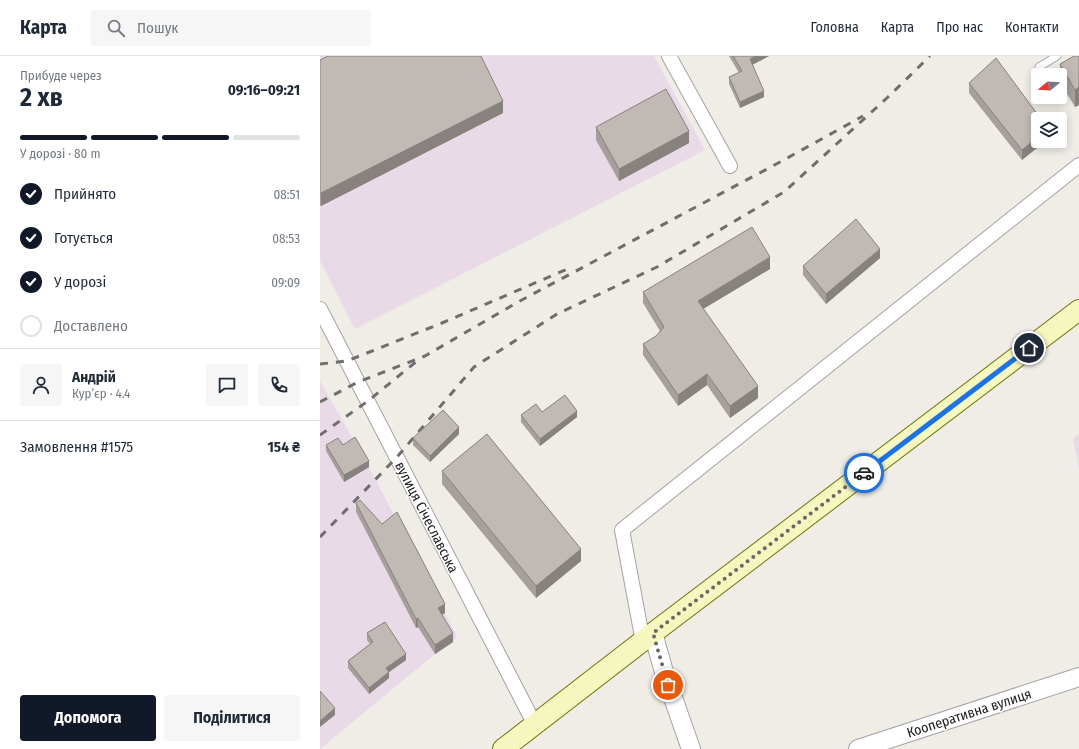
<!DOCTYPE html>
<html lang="uk">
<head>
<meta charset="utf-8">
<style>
  body { margin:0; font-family:"Fira Sans Condensed",sans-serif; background:#f6f6f7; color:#1f2937; height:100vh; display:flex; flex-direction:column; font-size:15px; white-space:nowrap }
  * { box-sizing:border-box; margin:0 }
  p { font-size:13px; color:#747a83 }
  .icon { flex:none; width:22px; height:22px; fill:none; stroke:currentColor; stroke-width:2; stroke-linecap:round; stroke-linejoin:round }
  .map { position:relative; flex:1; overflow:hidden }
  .panel { display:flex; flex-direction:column; background:#fff; width:320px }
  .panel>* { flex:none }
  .needle { width:26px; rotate:252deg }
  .controls { position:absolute; left:711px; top:12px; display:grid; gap:8px }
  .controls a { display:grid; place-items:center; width:36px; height:36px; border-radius:4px; background:#fff; box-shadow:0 2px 10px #0003; font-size:20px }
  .pin { position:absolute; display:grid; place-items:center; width:34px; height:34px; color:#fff; margin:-17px; border:2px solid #fff; border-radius:50%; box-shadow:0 1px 4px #0007 }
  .courier { position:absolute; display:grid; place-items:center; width:40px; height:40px; margin:-20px; border:3px solid #1a73e8; border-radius:50%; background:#fff; color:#222; box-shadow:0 1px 5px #0007 }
  .headline em { font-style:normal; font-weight:700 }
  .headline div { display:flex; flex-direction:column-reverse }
  .headline { display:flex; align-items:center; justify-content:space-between; height:68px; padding:0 20px }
  h1 { font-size:26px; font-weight:700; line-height:30px }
  .bar { display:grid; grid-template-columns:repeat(4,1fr); gap:6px 4px; align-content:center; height:48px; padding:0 20px }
  .bar i { height:5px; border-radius:3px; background:#e0e1e3 }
  .bar .active { background:#111827 }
  .bar p { grid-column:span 4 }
  .line { display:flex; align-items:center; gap:10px; padding:0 20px; border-top:1px solid #e0e1e3 }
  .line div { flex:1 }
  .round { display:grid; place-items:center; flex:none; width:42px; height:42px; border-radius:4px; background:#f6f6f7 }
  ol { padding:0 20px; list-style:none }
  li { display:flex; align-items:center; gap:12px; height:44px }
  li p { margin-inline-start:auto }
  li .icon { padding:4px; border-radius:50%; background:#111827; color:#fff; stroke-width:4 }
  li:last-child { color:#747a83 }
  li i { width:22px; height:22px; border:2px solid #e0e1e3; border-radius:50% }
  .button { display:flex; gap:8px; margin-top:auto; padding:8px 20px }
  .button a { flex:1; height:46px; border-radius:4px; background:#111827; color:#fff; font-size:16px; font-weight:700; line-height:46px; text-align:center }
  .button a+a { background:#f6f6f7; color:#1f2937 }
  header { display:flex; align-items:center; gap:24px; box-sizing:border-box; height:56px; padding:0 20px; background:#fff; border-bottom:1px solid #e0e1e3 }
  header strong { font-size:19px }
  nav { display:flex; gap:22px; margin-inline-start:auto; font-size:14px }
  .search { width:280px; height:36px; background:#f6f6f7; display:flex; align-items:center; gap:10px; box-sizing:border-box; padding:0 14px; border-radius:4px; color:#747a83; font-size:15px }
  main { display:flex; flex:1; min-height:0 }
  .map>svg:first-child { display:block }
  .industrial { fill:#e9dae7 }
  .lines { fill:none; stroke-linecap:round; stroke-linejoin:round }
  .service-casing { stroke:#a4a4a4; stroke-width:9 }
  .minor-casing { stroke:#a4a4a4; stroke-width:16 }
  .tertiary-casing { stroke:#a4a4a4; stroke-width:20 }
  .secondary-casing { stroke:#6d750a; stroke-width:22 }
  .service { stroke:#fff; stroke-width:7 }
  .minor { stroke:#fff; stroke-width:14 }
  .tertiary { stroke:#fff; stroke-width:18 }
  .secondary { stroke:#f6f7bf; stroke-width:20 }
  .rail { stroke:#6e6e6e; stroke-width:3; stroke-dasharray:8 8; stroke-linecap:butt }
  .wall { fill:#a69f9b }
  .shaded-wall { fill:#87827e }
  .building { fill:#c1b9b4; stroke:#87827e }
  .done { stroke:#696866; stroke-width:4; stroke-dasharray:0 7.2 }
  .route { stroke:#1a73e8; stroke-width:5 }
  .labels { text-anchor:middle; stroke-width:3; stroke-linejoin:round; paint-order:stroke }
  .street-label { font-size:14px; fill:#202020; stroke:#fff }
</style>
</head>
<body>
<header>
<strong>Карта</strong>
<div class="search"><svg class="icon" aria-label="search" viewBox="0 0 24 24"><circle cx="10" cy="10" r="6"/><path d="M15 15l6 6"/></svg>Пошук</div>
<nav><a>Головна</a><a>Карта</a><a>Про нас</a><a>Контакти</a></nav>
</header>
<main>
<section class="panel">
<div class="headline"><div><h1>2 хв</h1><p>Прибуде через</p></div><em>09:16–09:21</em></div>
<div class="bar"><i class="active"></i><i class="active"></i><i class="active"></i><i></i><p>У дорозі · 80 m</p></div>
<ol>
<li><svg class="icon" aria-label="check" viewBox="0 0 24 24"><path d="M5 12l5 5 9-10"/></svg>Прийнято<p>08:51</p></li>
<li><svg class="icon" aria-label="check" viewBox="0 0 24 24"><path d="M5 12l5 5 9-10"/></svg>Готується<p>08:53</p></li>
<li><svg class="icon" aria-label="check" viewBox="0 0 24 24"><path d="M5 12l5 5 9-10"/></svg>У дорозі<p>09:09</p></li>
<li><i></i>Доставлено</li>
</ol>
<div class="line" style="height:72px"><a class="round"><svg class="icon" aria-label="person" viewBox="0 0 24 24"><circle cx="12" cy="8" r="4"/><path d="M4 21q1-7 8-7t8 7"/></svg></a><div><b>Андрій</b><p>Кур’єр · 4.4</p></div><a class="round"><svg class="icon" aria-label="chat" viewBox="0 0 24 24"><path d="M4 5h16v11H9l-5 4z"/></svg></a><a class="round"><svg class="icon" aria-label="phone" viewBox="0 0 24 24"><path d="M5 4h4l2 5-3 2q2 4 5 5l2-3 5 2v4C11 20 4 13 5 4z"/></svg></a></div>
<div class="line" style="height:52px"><div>Замовлення #1575</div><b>154 ₴</b></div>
<div class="button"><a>Допомога</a><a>Поділитися</a></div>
</section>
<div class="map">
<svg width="759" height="693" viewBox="0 0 759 693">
  <rect width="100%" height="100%" fill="#f0ede7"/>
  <path class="industrial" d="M 0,0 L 334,0 L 385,94 L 35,273 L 0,205 Z
    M 0,325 L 49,411 L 137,580 L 133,586 L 115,598 L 0,693 Z
    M 759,378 L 759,413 L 753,382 Z"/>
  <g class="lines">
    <defs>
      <path id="service" d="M 719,11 L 737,0"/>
      <path id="minor" d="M 349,0 L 410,110
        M 0,253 L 215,669
        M 323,586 L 302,474 L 759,109"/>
      <path id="tertiary" d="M 333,577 L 344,616 L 371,693
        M 538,693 L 759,621"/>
      <path id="secondary" d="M 183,693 L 333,577 L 759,254"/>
    </defs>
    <use href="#service" class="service-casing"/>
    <use href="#minor" class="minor-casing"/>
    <use href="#tertiary" class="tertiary-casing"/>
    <use href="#secondary" class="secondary-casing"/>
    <use href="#service" class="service"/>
    <use href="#minor" class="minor"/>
    <use href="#tertiary" class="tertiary"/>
    <use href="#secondary" class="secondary"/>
    <path class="rail" d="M 0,308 L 27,305 L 122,267 L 252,211
      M 0,346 L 38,326 L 105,300 L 198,246 L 462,105 L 543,60
      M 0,379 L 48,345 L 97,305
      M 0,481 L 77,401 L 154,311 L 237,258 L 337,211 L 464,136 L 568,41 L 610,0"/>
  </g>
  <path class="wall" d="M 409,0 L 449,0 L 432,9 L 444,41 L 420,52 L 409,28 L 409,21 L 419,17 Z
    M 759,0 L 759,49 L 755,51 L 740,26 L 740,8 Z
    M 0,4 L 183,57 L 1,150 L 0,149 Z
    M 649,27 L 721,63 L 702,104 L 649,37 Z
    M 276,71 L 369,87 L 299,125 L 276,84 Z
    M 560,202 L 506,248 L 483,219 L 483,210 Z
    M 450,213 L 383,253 L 438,342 L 410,362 L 387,329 L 358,350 L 323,299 L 323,288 L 336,280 L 340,275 L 323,247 L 323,236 Z
    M 222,356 L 257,361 L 220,390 L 201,366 L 201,359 Z
    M 139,378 L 110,406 L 93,389 L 93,382 Z
    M 6,389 L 23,389 L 49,411 L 24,426 L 6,395 Z
    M 122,415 L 261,505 L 216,542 L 122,428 Z
    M 36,447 L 125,557 L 122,559 L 133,586 L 115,598 L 98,571 L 96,572 L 36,456 Z
    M 47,577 L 86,604 L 69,616 L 69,622 L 49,638 L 28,612 L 28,605 L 50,588 L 47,584 Z"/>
  <path class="shaded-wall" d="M 436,0 L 449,0 L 430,10 L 430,3 Z
    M 759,31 L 759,49 L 755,51 L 755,34 Z
    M 444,35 L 444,41 L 420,52 L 420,46 Z
    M 183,45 L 183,57 L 1,150 L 1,137 Z
    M 369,75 L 369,87 L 299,125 L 299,113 Z
    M 718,81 L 718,85 L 726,85 L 702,104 L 702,94 Z
    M 560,193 L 560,202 L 506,248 L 506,238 Z
    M 450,201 L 450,213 L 378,256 L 378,245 Z
    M 387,318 L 387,329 L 358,350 L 358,339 Z
    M 438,330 L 438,342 L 410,362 L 410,350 Z
    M 257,355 L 257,361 L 220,390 L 220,383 Z
    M 139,371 L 139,378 L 110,406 L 110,400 Z
    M 49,405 L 49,411 L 24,426 L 24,419 Z
    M 261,493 L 261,505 L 216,542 L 216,530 Z
    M 125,548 L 125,557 L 118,561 L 118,552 Z
    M 98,562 L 98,571 L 96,572 L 96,563 Z
    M 133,577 L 133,586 L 115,598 L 115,589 Z
    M 86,598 L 86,604 L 69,616 L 69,622 L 49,638 L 49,632 L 66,612 Z
    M 15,652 L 15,659 L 0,671 L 0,665 Z"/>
  <path class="building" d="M 8,0 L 161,0 L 183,45 L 1,137 L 0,136 L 0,4 Z
    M 413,0 L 436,0 L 430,3 L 444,35 L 420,46 L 409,21 L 422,15 Z
    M 754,0 L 759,0 L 759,31 L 755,34 L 740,8 Z
    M 676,2 L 721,63 L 718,63 L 718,81 L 702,94 L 649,27 Z
    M 346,33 L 369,75 L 299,113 L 276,71 Z
    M 536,163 L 560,193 L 506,238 L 483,210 Z
    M 432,171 L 450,201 L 378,245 L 438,330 L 410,350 L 387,318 L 358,339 L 323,288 L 336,280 L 344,271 L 323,236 Z
    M 245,339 L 257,355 L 220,383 L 201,359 L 216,348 L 222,356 Z
    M 123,354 L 139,371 L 110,400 L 93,382 Z
    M 167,378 L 261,493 L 216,530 L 122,415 Z
    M 35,381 L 49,405 L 24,419 L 6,389 L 18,382 L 23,389 Z
    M 40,444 L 62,468 L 77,456 L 125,548 L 118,552 L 133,577 L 115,589 L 98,562 L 96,563 L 36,447 Z
    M 65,566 L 86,598 L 66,612 L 69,616 L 49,632 L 28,605 L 53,586 L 47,577 Z
    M 0,635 L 15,652 L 0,665 Z"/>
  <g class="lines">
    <path class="done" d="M 348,629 L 333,577 L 544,417"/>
    <path class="route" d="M 544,417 L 709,292"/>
  </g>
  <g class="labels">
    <g class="street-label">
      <text transform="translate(107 461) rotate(63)" y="5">вулиця Січеславська</text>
      <text transform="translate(649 657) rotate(-18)" y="5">Кооперативна вулиця</text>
    </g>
  </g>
</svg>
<div class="controls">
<a><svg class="needle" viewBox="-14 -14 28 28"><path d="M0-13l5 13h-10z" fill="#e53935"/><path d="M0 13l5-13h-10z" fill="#747a83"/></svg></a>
<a><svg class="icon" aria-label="layers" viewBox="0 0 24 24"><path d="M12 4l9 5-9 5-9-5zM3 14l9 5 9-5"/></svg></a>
</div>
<div class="pin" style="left:348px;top:629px;background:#ea580c"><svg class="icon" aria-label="bag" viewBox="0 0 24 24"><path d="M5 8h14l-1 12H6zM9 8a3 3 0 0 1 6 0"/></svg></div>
<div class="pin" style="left:709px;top:292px;background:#1f2937"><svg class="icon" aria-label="home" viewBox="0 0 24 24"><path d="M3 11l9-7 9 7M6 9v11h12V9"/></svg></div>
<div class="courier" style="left:544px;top:417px"><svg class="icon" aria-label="car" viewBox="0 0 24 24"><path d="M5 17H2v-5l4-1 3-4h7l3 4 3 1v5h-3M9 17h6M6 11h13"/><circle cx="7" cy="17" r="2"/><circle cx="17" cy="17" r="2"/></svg></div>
</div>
</main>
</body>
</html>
